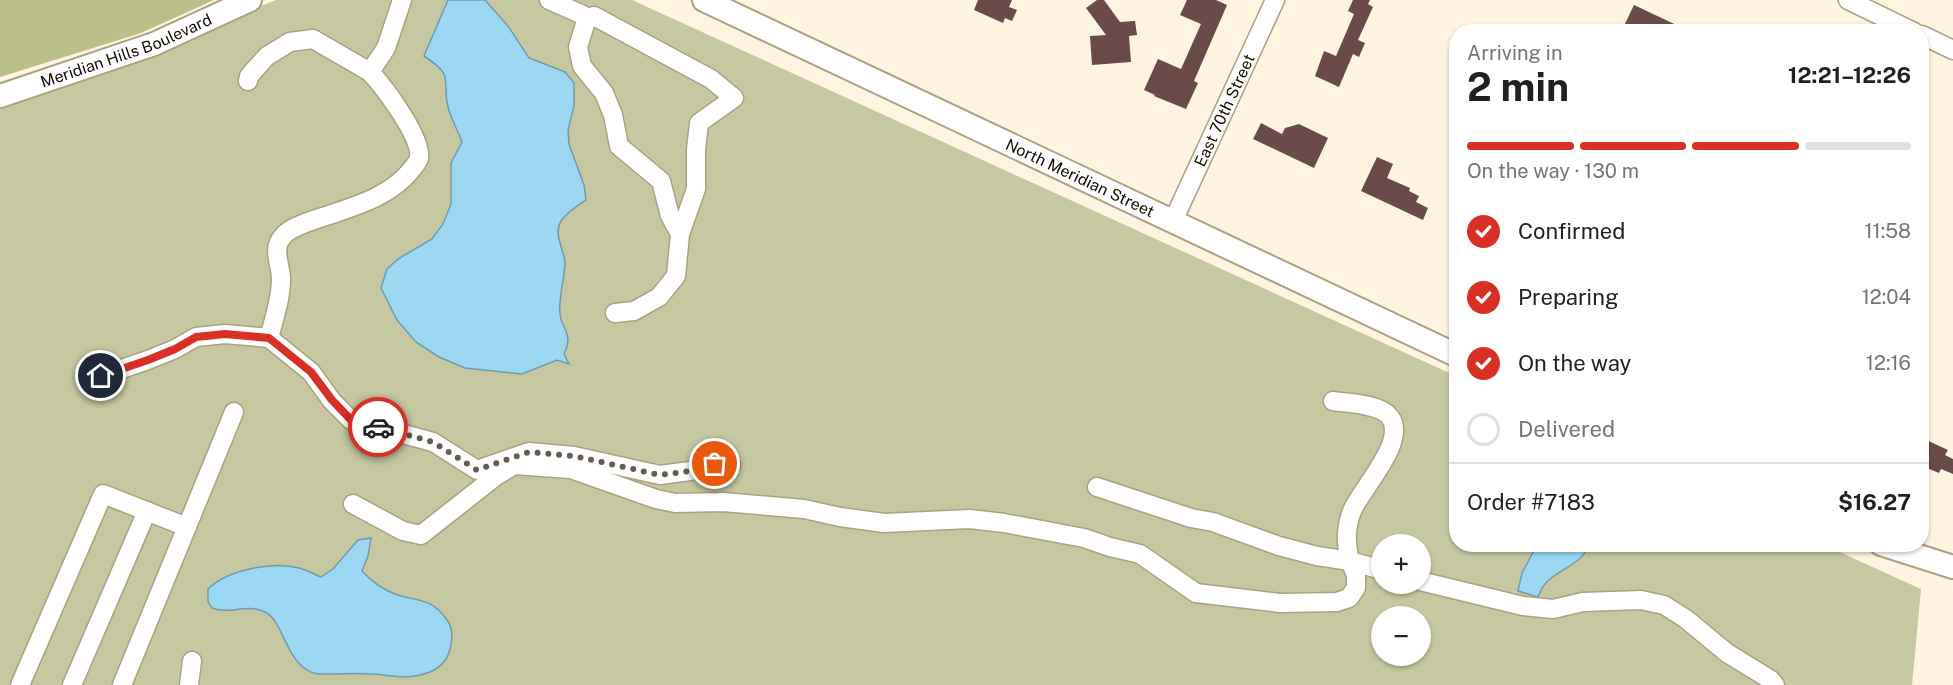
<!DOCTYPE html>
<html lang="en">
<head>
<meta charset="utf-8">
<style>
  body { margin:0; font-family:"Public Sans",sans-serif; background:#f6f6f6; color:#202124; height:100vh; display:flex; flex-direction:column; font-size:22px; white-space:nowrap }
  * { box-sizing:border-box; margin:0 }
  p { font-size:20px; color:#757577 }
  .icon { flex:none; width:33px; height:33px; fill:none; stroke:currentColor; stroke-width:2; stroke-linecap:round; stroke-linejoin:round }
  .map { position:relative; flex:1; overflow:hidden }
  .panel { position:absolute; left:1449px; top:24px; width:480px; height:528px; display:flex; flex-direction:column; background:#fff; border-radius:24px; box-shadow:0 2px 4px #0004 }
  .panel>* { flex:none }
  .tools { position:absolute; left:1371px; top:534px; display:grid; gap:12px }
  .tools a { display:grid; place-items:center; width:60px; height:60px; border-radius:50%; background:#fff; box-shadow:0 2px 4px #0004; font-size:30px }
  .pin { position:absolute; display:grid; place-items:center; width:51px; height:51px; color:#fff; margin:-26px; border:3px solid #fff; border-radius:50%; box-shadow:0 2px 6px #0007 }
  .courier { position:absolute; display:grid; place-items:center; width:60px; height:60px; margin:-30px; border:4px solid #d93025; border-radius:50%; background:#fff; color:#222; box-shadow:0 2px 8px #0007 }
  .summary em { font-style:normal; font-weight:700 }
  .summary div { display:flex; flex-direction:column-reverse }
  .summary { display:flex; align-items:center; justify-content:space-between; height:102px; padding:0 18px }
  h1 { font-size:39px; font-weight:700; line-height:45px }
  .bar { display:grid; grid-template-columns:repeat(4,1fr); gap:9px 6px; align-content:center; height:72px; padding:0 18px }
  .bar i { height:8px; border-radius:4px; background:#e0e0e0 }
  .bar .selected { background:#d93025 }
  .bar p { grid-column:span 4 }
  .line { display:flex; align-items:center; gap:15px; padding:0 18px; border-top:2px solid #e0e0e0 }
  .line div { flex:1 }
  ol { padding:0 18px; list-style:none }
  li { display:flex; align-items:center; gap:18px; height:66px }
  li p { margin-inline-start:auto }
  li .icon { padding:6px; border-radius:50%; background:#d93025; color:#fff; stroke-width:4 }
  li:last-child { color:#757577 }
  li i { width:33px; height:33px; border:3px solid #e0e0e0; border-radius:50% }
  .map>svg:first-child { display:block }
  .green { fill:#c5c8a1; fill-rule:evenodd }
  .forest { fill:#bbbf8a }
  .water { fill:#9dd8f3; stroke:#739bab; stroke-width:1.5 }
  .building { fill:#6b4b4a }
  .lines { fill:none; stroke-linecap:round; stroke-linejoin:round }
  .minor-casing { stroke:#aea082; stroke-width:21 }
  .major-casing { stroke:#aea082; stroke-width:26 }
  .minor { stroke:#fff; stroke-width:18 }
  .major { stroke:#fff; stroke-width:22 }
  .done { stroke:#645d51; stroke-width:6; stroke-dasharray:0 10.8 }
  .route { stroke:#d93025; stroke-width:8 }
  .labels { text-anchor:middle; stroke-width:6; stroke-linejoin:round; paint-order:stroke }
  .street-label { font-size:16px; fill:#110c03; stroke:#fef4e1 }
</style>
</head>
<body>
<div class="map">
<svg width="1953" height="685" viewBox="0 0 1953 685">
  <rect width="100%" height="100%" fill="#fef4e1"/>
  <path class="green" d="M 276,0 L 632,0 L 1456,376 L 1456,544 L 1824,545 L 1921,589 L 1912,685 L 0,685 L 0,109 ZM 1382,544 L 1420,544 L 1420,584 L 1382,584 ZM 1382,616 L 1420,616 L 1420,656 L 1382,656 Z"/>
  <path class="forest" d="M 0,0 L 214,0 L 141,33 L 0,77 Z"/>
  <path class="water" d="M 448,0 L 485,0 L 508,26 L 529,58 L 565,72 L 574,83 L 574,106 L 568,130 L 569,144 L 584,185 L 586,200 C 577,206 567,212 561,221 C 553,234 564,250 565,262 C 565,279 558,297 560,314 C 562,331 574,333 564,354 L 569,364 L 557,360 L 522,374 L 465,368 L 439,357 L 416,342 L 397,320 L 381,288 L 387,269 L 398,259 L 432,239 L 443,224 L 451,204 L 451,163 L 462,142 C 458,131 451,119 448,107 C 441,78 456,77 424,56 Z
    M 371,538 L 368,556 L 362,571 C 372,582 382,589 395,594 C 418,602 431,597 447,620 C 455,630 452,648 446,659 C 439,670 428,674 415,676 C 401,679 384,674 370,674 C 358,673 345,674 333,674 C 324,674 314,675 307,670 C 285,656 282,620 265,612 C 248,603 229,615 212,608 L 208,602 L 208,589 C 227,570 273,561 299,568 C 307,570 314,574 321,577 L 333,569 L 358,540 Z
    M 1537,545 L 1587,545 C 1587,562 1555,571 1545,584 C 1542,587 1540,593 1538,597 L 1518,591 L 1522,573 Z"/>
  <path class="building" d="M 978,0 L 1012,0 L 1009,7 L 1017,10 L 1012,21 L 1005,18 L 1003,23 L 974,10 Z
    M 1097,0 L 1104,0 L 1120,22 L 1135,21 L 1137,35 L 1129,36 L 1131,62 L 1092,65 L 1090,36 L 1106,35 L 1086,8 Z
    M 1187,0 L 1216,0 L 1227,5 L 1194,81 L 1198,83 L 1186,109 L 1154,96 L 1155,95 L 1144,90 L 1158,59 L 1181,69 L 1201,24 L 1180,15 Z
    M 1353,0 L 1370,0 L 1368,4 L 1373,7 L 1358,40 L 1365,43 L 1359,57 L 1353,54 L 1339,87 L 1315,76 L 1324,51 L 1336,56 L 1354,14 L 1348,11 Z
    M 1634,5 L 1670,22 L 1691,32 L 1630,32 L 1623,28 Z
    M 1261,123 L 1282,134 L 1285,128 L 1299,124 L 1328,138 L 1314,168 L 1253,139 Z
    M 1377,157 L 1393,164 L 1387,178 L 1410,188 L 1409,191 L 1419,196 L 1416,202 L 1428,208 L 1423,220 L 1361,191 Z
    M 1922,438 L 1948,450 L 1945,455 L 1953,459 L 1953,474 L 1941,469 L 1939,473 L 1922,466 Z"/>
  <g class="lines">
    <defs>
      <g id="minor">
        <path d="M 549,0 L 583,15 L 586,21"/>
        <path d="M 1848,0 L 1914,32"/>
        <path d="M 1922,35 L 1953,50"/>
        <path d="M 370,72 C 384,87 422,137 419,158 C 418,162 414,166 412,169 C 392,195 359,205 329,215 C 317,219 291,226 283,236 C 271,249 281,264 281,279 C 281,299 274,319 269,338 L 311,372 L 332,401 L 351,420 L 433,442 L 477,470 L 529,452 L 574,456 L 660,475 L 690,471 L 715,464 L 731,465"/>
        <path d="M 248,81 L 249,76 L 267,56 L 290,42 L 313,39 L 370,72 L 386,48 L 402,0"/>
        <path id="s1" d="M 1173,221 L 1275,0"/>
        <path d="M 615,313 L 634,311 L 659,297 L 676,276 L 680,234 L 696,189 L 696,150 L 699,123 L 734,98 L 711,79 L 594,16 L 586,21 L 578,47 L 582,66 L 604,93 L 613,115 L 619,146 L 661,181 L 670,216 L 680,234"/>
        <path d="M 101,376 L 148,360 L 175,349 L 196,337 L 225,334 L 269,338"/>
        <path d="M 1333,401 C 1348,403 1381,404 1390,417 C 1408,441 1361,489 1352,511 C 1345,529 1346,544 1350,561 L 1382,570"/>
        <path d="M 353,504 L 403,531 L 421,535 L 496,476 L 514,465 L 571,469 L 656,499 L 675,503 L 723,502 L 804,509 L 840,517 L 884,523 L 970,519 L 1004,523 L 1084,538 L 1110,547 L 1140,554 L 1196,593 L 1280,603 L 1337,602 L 1349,598 L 1356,588 L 1356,575 L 1350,561 L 1317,556 L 1279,546 L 1213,522 L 1191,518 L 1097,487"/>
        <path d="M 1420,581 L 1523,606 L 1553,609 L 1583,602 L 1641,600 L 1664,605 L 1686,619 L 1727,653 L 1771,680 L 1775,685"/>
        <path d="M 20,685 L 103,494 L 187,527"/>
        <path d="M 72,685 L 147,511"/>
        <path d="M 122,685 L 234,412"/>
        <path d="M 189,685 L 192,661"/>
      </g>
      <g id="major">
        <path id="s2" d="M 704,0 L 1456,355"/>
        <path id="s3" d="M 0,96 L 154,44 L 250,0"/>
        <path d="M 1881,544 L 1953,567"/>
      </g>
    </defs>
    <use href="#minor" class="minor-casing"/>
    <use href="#major" class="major-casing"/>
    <use href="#minor" class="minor"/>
    <use href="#major" class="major"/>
  </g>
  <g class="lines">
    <path class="done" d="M 378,427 L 433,442 L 477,470 L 529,452 L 574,456 L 660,475 L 690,471 L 715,464"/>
    <path class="route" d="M 101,376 L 148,360 L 175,349 L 196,337 L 225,334 L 269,338 L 311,372 L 332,400 L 351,420 L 378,427"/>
  </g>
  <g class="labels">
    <g class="street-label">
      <text dy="6" stroke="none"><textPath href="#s3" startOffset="134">Meridian Hills Boulevard</textPath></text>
      <text dy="6" stroke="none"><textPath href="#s1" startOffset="122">East 70th Street</textPath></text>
      <text dy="6" stroke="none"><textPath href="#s2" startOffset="416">North Meridian Street</textPath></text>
    </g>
  </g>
</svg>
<div class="tools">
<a>+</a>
<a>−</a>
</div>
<div class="pin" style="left:715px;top:464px;background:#ea580c"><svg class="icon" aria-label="bag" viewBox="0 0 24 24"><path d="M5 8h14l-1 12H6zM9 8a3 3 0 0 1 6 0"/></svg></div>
<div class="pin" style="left:101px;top:376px;background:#1f2937"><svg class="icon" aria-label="home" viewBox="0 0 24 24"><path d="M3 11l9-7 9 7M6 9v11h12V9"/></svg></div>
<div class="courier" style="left:378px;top:427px"><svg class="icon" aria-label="car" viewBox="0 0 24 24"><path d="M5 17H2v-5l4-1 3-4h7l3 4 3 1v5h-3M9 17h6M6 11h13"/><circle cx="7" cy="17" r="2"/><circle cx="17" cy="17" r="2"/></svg></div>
<section class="panel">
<div class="summary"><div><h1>2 min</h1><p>Arriving in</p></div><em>12:21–12:26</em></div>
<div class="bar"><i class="selected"></i><i class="selected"></i><i class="selected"></i><i></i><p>On the way · 130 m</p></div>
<ol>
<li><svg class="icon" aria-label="check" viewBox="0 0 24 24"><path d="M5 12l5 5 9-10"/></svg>Confirmed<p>11:58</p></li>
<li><svg class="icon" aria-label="check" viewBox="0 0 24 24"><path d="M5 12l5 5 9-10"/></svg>Preparing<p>12:04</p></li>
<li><svg class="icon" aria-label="check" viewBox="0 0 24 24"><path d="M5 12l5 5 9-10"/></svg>On the way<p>12:16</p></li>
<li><i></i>Delivered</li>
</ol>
<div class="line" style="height:78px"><div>Order #7183</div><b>$16.27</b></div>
</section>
</div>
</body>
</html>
